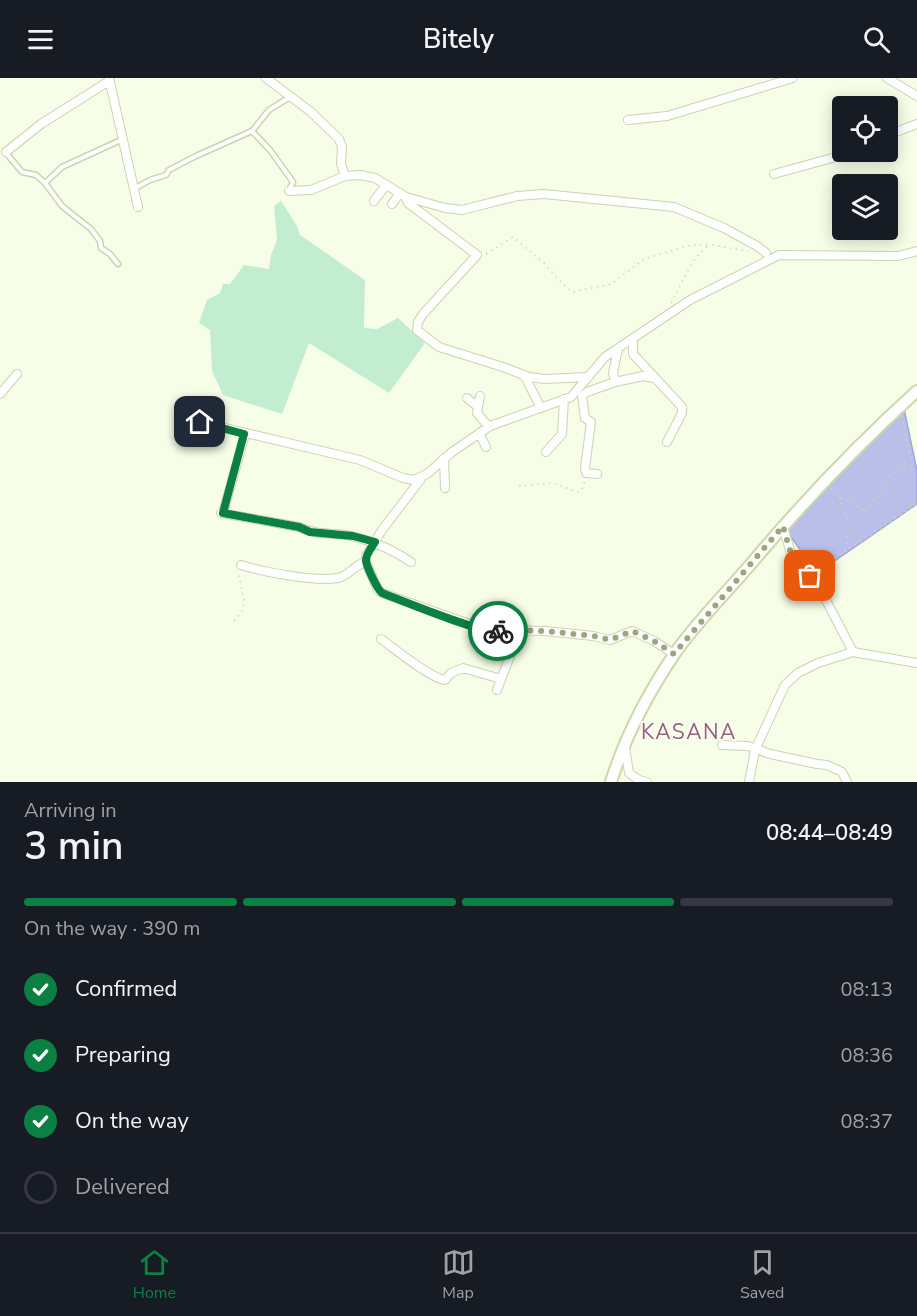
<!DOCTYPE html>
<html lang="en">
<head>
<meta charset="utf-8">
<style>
  body { margin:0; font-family:"Nunito Sans",sans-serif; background:#20242c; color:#f1f3f6; height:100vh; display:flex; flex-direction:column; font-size:22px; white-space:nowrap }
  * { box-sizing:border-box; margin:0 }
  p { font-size:20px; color:#9ea1a6 }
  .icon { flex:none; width:33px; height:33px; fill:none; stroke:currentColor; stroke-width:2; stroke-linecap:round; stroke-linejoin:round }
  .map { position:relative; height:704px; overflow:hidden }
  .panel { display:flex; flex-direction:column; background:#171b24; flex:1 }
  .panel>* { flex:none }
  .buttons { position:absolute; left:832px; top:18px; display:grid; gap:12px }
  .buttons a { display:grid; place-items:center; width:66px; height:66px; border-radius:6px; background:#171b24; box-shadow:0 3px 15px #0003; font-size:30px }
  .pin { position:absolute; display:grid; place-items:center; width:51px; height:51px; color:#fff; margin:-26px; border-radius:12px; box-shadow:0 3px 9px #0006 }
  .courier { position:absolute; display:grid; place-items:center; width:60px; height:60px; margin:-30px; border:4px solid #0b8043; border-radius:50%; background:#fff; color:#222; box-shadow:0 2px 8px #0007 }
  .headline em { font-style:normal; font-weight:600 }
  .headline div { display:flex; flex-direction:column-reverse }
  .headline { display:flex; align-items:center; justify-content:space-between; height:102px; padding:0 24px }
  h1 { font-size:39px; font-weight:600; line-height:45px }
  .bar { display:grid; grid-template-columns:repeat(4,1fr); gap:9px 6px; align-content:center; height:72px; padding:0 24px }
  .bar i { height:8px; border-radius:4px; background:#363941 }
  .bar .active { background:#0b8043 }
  .bar p { grid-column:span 4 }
  ol { padding:0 24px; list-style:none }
  li { display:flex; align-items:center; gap:18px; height:66px }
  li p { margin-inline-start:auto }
  li .icon { padding:6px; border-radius:50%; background:#0b8043; color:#fff; stroke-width:4 }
  li:last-child { color:#9ea1a6 }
  li i { width:33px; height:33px; border:3px solid #363941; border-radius:50% }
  header { display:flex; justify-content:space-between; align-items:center; height:78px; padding:0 24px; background:#171b24; font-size:27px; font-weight:600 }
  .tabs { display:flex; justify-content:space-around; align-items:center; height:84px; border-top:2px solid #363941; background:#171b24; font-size:16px; color:#9ea1a6 }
  .tabs a { display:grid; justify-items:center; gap:3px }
  .tabs .active { color:#0b8043 }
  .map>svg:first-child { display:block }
  .green { fill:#c3edd1 }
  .water { fill:#b9bfe9; stroke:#9fa6dc; stroke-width:1.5 }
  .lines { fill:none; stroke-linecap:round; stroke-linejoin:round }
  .lane-casing { stroke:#ccd3ae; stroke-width:7 }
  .street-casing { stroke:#ccd3ae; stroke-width:10 }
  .secondary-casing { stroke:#cfd7ab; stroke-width:14 }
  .path { stroke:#d4db9f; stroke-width:1.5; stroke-dasharray:1.5 4.5; stroke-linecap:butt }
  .lane { stroke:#fff; stroke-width:4 }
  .street { stroke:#fff; stroke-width:8 }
  .secondary { stroke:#fff; stroke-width:10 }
  .done { stroke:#9fa57e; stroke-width:6; stroke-dasharray:0 10.8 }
  .route { stroke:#0b8043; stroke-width:8 }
  .labels { text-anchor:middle; stroke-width:4.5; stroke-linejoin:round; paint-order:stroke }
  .quarter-label { font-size:21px; letter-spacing:1.5px; fill:#966081; stroke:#f9ffee }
</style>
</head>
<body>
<header><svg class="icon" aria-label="menu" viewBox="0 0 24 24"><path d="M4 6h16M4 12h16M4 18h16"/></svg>Bitely<svg class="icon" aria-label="search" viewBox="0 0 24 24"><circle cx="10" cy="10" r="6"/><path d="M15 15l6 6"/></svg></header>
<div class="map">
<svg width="917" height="704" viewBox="0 0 917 704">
  <rect width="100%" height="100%" fill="#f6fee7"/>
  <path class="green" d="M 281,123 L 297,148 L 300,157 L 365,202 L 364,250 L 377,251 L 398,240 L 425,265 L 389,315 L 309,265 L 282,336 L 223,317 L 212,293 L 210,252 L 199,245 L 207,222 L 220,215 L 223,206 L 230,206 L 244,187 L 269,191 L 271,177 L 277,162 L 274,128 Z"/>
  <path class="water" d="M 903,326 L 917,393 L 917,426 L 817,495 L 783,448 Z"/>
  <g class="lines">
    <defs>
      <path id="lane" d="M 252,53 L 270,72 L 293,104 L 289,112
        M 6,75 L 22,94 L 36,97 L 45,105 L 62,128 L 91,151 L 100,163 L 101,170 L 110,176 L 118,186
        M 45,105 L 62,89 L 121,62
        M 134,111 L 150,102 L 166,97 L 169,92 L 196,78 L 252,53 L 269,32 L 290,19"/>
      <path id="street" d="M 109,0 L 138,129
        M 266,0 L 311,34 L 339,61 L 342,69 L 341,86 L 345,98
        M 887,0 L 917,18
        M 628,42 L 667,38 L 793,0
        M 888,57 L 917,46
        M 6,74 L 41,46 L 109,3
        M 774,96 L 854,74
        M 289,113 L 311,112 L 345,98 L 360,97 L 375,100 L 406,119 L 445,130 L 462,132 L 517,118 L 544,116 L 674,129 L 724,150 L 757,168 L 766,175
        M 406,119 L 408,125 L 477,177 L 423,236 L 418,244 L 417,252 L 439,269 L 503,289 L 529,299 L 545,301 L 588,299
        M 374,123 L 386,107
        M 392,126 L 400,115
        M 633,261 L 633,276 L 682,329 L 682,335 L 667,364
        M 618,271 L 613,295 L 615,304 L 643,298 L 654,300
        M 524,297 L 541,330
        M 0,316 L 17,296
        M 480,318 L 477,335 L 489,349
        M 467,320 L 477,328
        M 200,344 L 360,382 L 403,400 L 413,402 L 427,396 L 452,374 L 490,348 L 571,319 L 605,279 L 690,222 L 779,177 L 898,178 L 917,173
        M 479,355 L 486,369
        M 546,374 L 562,356 L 564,321
        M 444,380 L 445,410
        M 597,396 L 586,395 L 585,390 L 591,344 L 585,340 L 582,318 L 587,314 L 615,304
        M 421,401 L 382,452 L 366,478 L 366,484 L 378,512 L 382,515 L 492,554 L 507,552 L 545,553 L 593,558 L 610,562 L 632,553 L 654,563 L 674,576
        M 221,435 L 299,449 C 319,459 336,453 355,459 C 377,465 391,471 411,484
        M 223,435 L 245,356
        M 783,448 L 791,476 L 810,499 L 827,524 L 853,574
        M 241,487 C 264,494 315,504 338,500 C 349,498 355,486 366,484
        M 381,561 C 395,571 430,600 445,602 L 451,595 L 463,590 L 501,601
        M 497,612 L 520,552
        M 722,667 L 748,668 L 770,676 L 817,686 L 827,687 L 842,694 L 847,704
        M 625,669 L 629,695 L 639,702 L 647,704
        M 749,704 L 755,672 L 785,607 L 798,595 L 818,585 L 853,574 L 917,585"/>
      <path id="secondary" d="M 611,704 C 625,659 647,617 673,578 C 694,547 725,516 750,487 C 803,424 856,368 917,313"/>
    </defs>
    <use href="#lane" class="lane-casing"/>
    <use href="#street" class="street-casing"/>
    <use href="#secondary" class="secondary-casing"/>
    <path class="path" d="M 486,176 L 513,159 L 544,185 L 556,199 L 572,214 L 611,206 L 644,181 L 691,167 L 712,167 L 748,173
      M 671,225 C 684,203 688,184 709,167
      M 519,408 L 553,405 L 578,414 L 582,412 L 585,402
      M 831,410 L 841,421 C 840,431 843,432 847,440 C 851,450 846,460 847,470
      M 841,421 L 849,422 L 865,434 L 888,405 L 890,395 L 914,387 L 906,362 L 902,338
      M 816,495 L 830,486 L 841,476 L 917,426
      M 234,543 L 243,532 L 244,521 L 238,494"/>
    <use href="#lane" class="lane"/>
    <use href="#street" class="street"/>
    <use href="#secondary" class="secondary"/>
  </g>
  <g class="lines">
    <path class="done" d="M 498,553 L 507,552 L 545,553 L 594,558 L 610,562 L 632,553 L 654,563 L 674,576 L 783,448 L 791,476 L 810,498"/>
    <path class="route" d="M 200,344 L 244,356 L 223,435 L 299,449 L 310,454 L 353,458 L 375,464 C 372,469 365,477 366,483 C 367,489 377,511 382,515 C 403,523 482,556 498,553"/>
  </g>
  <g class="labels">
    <g class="quarter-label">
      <text x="689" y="661">KASANA</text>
    </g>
  </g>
</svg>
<div class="buttons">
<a><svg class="icon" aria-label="locate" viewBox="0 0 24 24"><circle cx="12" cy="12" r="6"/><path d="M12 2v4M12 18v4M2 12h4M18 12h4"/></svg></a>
<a><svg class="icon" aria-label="layers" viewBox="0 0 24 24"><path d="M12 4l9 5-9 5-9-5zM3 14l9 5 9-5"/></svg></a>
</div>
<div class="pin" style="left:810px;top:498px;background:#ea580c"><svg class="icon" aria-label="bag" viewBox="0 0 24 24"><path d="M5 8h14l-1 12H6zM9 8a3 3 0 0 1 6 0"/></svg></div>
<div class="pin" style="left:200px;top:344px;background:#1f2937"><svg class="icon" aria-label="home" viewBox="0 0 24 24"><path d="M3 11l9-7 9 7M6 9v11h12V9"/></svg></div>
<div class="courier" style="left:498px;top:553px"><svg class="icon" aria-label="bike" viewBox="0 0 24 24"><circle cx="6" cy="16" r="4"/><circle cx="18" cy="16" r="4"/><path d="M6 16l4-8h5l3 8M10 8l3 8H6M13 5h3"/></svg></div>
</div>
<section class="panel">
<div class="headline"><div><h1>3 min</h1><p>Arriving in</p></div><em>08:44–08:49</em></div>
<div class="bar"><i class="active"></i><i class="active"></i><i class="active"></i><i></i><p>On the way · 390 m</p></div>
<ol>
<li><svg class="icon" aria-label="check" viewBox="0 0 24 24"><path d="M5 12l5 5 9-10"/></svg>Confirmed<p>08:13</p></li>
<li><svg class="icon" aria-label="check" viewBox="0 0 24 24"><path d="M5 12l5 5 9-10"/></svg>Preparing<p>08:36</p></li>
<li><svg class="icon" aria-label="check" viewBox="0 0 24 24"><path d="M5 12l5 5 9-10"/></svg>On the way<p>08:37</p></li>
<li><i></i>Delivered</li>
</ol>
</section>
<nav class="tabs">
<a class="active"><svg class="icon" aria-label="home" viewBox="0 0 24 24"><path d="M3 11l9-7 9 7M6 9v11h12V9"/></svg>Home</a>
<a><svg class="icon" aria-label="map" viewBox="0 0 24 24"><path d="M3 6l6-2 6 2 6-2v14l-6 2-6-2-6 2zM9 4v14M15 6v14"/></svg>Map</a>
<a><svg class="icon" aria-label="saved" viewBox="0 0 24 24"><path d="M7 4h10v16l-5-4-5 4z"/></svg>Saved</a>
</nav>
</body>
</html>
